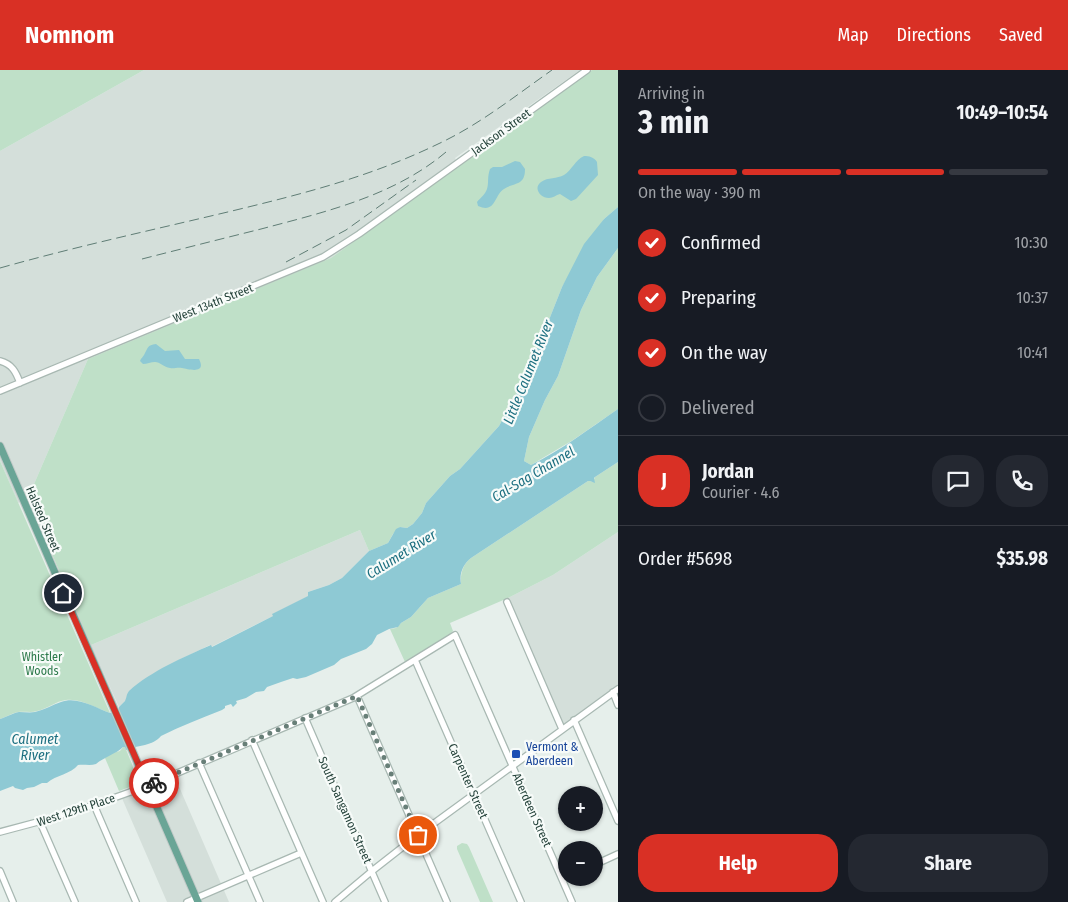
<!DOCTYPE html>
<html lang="en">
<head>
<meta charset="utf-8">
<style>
  body { margin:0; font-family:"Fira Sans Condensed",sans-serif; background:#242831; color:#f1f3f6; height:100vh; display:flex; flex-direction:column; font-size:19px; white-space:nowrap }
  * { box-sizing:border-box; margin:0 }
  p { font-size:16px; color:#9ea1a6 }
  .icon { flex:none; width:28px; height:28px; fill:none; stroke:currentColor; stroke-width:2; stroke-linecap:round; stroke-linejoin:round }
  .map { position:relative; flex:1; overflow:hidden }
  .details { display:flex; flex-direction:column; background:#171b24; width:450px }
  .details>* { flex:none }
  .buttons { position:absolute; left:558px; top:716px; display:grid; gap:10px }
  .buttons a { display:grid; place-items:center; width:45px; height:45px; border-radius:50%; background:#171b24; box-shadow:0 1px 4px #0004; font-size:25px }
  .pin { position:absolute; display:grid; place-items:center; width:42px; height:42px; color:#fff; margin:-21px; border:2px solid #fff; border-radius:50%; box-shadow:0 1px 5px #0007 }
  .courier { position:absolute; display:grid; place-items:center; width:50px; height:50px; margin:-25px; border:4px solid #d93025; border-radius:50%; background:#fff; color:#222; box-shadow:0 1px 6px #0007 }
  .head em { font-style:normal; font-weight:700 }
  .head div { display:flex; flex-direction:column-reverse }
  .head { display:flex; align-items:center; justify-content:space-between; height:85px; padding:0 20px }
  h1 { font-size:32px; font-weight:700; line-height:38px }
  .bar { display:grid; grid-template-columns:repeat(4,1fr); gap:8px 5px; align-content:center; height:60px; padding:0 20px }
  .bar i { height:6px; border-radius:4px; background:#363941 }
  .bar .on { background:#d93025 }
  .bar p { grid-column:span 4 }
  .line { display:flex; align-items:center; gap:12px; padding:0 20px; border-top:1px solid #363941 }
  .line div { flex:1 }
  .round { display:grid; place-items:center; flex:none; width:52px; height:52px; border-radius:20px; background:#242831 }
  ol { padding:0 20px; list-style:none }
  li { display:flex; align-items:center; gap:15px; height:55px }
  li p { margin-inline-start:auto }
  li .icon { padding:5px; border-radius:50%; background:#d93025; color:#fff; stroke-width:4 }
  li:last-child { color:#9ea1a6 }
  li i { width:28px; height:28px; border:2px solid #363941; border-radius:50% }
  .cta { display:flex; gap:10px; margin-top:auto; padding:10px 20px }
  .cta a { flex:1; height:58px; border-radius:20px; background:#d93025; color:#fff; font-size:20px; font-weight:700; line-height:58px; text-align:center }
  .cta a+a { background:#242831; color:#f1f3f6 }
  header { display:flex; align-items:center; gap:30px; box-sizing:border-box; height:70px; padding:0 25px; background:#d93025; color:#fff }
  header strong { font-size:24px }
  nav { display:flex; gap:28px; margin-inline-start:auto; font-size:18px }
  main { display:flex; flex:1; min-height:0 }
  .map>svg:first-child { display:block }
  .built { fill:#d4dfda }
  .green { fill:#bfe0c8 }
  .water { fill:#8ec9d4 }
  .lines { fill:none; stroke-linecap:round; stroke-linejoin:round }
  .minor-casing { stroke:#a8b8b2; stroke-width:8 }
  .major-casing { stroke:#c2cac8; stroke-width:9 }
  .minor { stroke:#fff; stroke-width:5.5 }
  .major { stroke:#6aa596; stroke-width:7 }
  .rail { stroke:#5f7d75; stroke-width:1; stroke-dasharray:10 5; stroke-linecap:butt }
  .done { stroke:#687f78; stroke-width:5; stroke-dasharray:0 9 }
  .route { stroke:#d93025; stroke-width:6 }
  .transit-dot { fill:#1a4fb4; stroke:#f7fbf9; stroke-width:2 }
  .labels { text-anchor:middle; stroke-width:4.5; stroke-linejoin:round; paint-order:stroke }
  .street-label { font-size:12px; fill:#24423a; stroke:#f7fbf9 }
  .park-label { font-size:12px; fill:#2d7a4b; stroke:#f7fbf9 }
  .transit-label { font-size:12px; fill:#164399; stroke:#f7fbf9; text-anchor:start }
  .water-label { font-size:14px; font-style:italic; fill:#1c6f80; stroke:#f7fbf9 }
</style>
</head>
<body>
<header>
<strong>Nomnom</strong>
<nav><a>Map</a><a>Directions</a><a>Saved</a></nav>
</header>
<main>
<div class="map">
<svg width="618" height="832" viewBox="0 0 618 832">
  <rect width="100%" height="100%" fill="#e6efeb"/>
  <path class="built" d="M 144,0 L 580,0 L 455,88 L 459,96 L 331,188 L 317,195 L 88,289 L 28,428 L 18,433 L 0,391 L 0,81 Z
    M 360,460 L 369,481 L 342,508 L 329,515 L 308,522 L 309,526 L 273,544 L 273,546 L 211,577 L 210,575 L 183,588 L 153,604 L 119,637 L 91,575 Z
    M 618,462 L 618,619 L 564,658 L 508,528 L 553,505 Z
    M 174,705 L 229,832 L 167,832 L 121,726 Z"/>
  <path class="green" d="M 0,0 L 144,0 L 0,81 Z
    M 592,0 L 618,0 L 618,137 L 604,149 L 562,217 L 543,265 L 519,319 L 499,356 L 460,399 L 450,406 L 426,433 L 422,443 L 413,454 L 407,458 L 400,457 L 393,464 L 388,473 L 369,481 L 360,460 L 91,575 L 28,428 L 88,289 L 331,188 Z
    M 618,178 L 618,339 L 573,370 L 531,395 L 524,391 L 529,367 L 545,330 L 558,306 L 581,240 L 597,207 Z
    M 0,391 L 110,643 C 97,639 81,628 66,630 C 56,631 47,639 37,641 C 31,643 25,641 18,642 C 12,643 6,647 0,649 Z
    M 618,392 L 618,462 L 553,505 L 508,528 L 450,553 L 453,561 L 451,563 L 449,566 L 444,568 L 405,592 L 390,559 L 396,558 L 401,553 L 411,547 L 428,528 L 461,514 C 460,504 463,494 471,488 L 588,411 L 590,411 L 593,412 L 595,407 Z
    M 123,677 L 125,677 L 132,694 L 138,714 L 119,721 L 105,688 L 112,683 L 120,681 Z
    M 462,773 L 467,774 L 469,777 L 493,832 L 480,832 L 457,779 L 457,776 Z"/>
  <path class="water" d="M 584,86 C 589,86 594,87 597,92 L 598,105 L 576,129 L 571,131 L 560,124 C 556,125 553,128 549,128 C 540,128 533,118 541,112 C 548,107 557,109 564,105 C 572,100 575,90 584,86 Z
    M 515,91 L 520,92 L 525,99 C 525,116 515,112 504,119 C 494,125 496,144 478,136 L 477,132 C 480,128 485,125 487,119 C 489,113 487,107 490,99 L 493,97 L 502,97 Z
    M 618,137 L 618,178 L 597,207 L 581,240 L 558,306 L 545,330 L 529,367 L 524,391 L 531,395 C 562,380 590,358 618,339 L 618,392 L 595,407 L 594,408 L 595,413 L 590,411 L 588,411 L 471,488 C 463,494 459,504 461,514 L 428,528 L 411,547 L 401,553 L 398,557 L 389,559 L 377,565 L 372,574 L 366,579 L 341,589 L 334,595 L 306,607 L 297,609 L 293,608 L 281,612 L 267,617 L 264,621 L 256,622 L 246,628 L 236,631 L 237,633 L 233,637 L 231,634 L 225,636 L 225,638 L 222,640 C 202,648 181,656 161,666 C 153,676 138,675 126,680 L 125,677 L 123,677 C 116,684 104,687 96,694 C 90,696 84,694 78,695 C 71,704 56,705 47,713 L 42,713 L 34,717 L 27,718 L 23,720 L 15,718 L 13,716 L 0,721 L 0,649 C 6,647 13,643 19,642 C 24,642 30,643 35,642 C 44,640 52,635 61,632 C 78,626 95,638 110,643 L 119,639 L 119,637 C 121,635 123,633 125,631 C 127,627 126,625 129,621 C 151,601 184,587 211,575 L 212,577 L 273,546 L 272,544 L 308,526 L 308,522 L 329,515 L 342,508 L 369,481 L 388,473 L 396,459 L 400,457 L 407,458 L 413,454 L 422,443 L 426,433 L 450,406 L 460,399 L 499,356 L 519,319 L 543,265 L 562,217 L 584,174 L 604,149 Z
    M 156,274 L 165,281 L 179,280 L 185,289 L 199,289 C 207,305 188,299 182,298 C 177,297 174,299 170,298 C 164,297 160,292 155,292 C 151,292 147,294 143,294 L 140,291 C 141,288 143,287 144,285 C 148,278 147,275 156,274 Z"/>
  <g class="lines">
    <defs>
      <path id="minor" d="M 0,291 C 12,294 16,302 20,313
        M 0,321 L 323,187 L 359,164 L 587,0
        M 507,532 L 562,659
        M 415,590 L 521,832
        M 613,622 L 618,635
        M 357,626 L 447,832
        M 305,648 L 385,832
        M 574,650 L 618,751
        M 252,670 L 323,832
        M 199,693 L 260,832
        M 94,735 L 136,832
        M 40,752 L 75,832
        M 0,762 L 45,750 L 94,735 L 147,716 L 353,628 L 455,565 L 572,832
        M 594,795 L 618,784
        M 0,801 L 13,832
        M 187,832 L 301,783
        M 335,832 L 372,801 L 418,765 L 618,619"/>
      <path id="major" d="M 0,376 L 198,832"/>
    </defs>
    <use href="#minor" class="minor-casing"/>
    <use href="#major" class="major-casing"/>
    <use href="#minor" class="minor"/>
    <use href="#major" class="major"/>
    <path class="rail" d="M 142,189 C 181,179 221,169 261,159 C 325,142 394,126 446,82
      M 286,192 L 346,160 L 416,110
      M 0,198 C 78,176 157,159 236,140 C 306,123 372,106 438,74 C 479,55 515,26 552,0"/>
  </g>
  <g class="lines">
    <path class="done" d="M 154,713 L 357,626 L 418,765"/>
    <path class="route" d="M 63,523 L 148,716 L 154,713"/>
  </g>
  <rect class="transit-dot" x="511" y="679" width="10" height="10" rx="2.5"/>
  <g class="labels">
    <g class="street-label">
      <text transform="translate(501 62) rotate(-36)" y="4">Jackson Street</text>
      <text transform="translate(213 233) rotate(-22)" y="4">West 134th Street</text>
      <text transform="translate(43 449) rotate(67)" y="4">Halsted Street</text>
      <text transform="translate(468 711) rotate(66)" y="4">Carpenter Street</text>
      <text transform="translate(76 740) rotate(-18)" y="4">West 129th Place</text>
      <text transform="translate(345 740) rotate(66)" y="4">South Sangamon Street</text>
      <text transform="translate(532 740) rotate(66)" y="4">Aberdeen Street</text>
    </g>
    <g class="park-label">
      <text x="42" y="591">Whistler<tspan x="42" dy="14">Woods</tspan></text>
    </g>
    <g class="transit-label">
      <text x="526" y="681">Vermont &amp;<tspan x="526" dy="14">Aberdeen</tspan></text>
    </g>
    <g class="water-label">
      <text transform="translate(528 302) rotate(-68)" y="5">Little Calumet River</text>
      <text transform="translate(533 404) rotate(-31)" y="5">Cal-Sag Channel</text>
      <text transform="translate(401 484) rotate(-32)" y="5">Calumet River</text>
      <text x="35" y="674">Calumet<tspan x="35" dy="16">River</tspan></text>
    </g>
  </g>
</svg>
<div class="buttons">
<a>+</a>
<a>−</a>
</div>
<div class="pin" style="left:418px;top:765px;background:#ea580c"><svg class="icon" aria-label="bag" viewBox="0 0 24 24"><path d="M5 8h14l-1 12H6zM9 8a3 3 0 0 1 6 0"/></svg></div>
<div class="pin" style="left:63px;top:523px;background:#1f2937"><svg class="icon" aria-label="home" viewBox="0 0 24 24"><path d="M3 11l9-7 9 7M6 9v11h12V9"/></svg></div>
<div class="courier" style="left:154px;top:713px"><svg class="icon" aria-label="bike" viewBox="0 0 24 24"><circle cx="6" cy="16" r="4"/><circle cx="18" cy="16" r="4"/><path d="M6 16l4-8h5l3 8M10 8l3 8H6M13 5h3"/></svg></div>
</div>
<section class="details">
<div class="head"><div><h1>3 min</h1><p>Arriving in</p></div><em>10:49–10:54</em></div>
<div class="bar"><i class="on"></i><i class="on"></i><i class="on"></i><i></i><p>On the way · 390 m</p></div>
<ol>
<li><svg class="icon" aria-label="check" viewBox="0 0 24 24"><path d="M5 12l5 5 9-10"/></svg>Confirmed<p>10:30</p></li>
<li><svg class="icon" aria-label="check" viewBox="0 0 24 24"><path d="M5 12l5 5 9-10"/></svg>Preparing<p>10:37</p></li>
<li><svg class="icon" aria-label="check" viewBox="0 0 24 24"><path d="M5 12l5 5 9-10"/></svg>On the way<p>10:41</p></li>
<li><i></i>Delivered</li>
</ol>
<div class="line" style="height:90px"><b class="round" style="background:#d93025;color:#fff">J</b><div><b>Jordan</b><p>Courier · 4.6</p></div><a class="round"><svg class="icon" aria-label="chat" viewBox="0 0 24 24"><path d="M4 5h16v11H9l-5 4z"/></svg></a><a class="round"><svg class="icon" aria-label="phone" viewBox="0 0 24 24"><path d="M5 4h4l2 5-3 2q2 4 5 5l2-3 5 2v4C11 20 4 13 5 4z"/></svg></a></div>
<div class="line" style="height:65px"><div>Order #5698</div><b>$35.98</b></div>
<div class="cta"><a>Help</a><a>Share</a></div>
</section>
</main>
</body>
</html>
